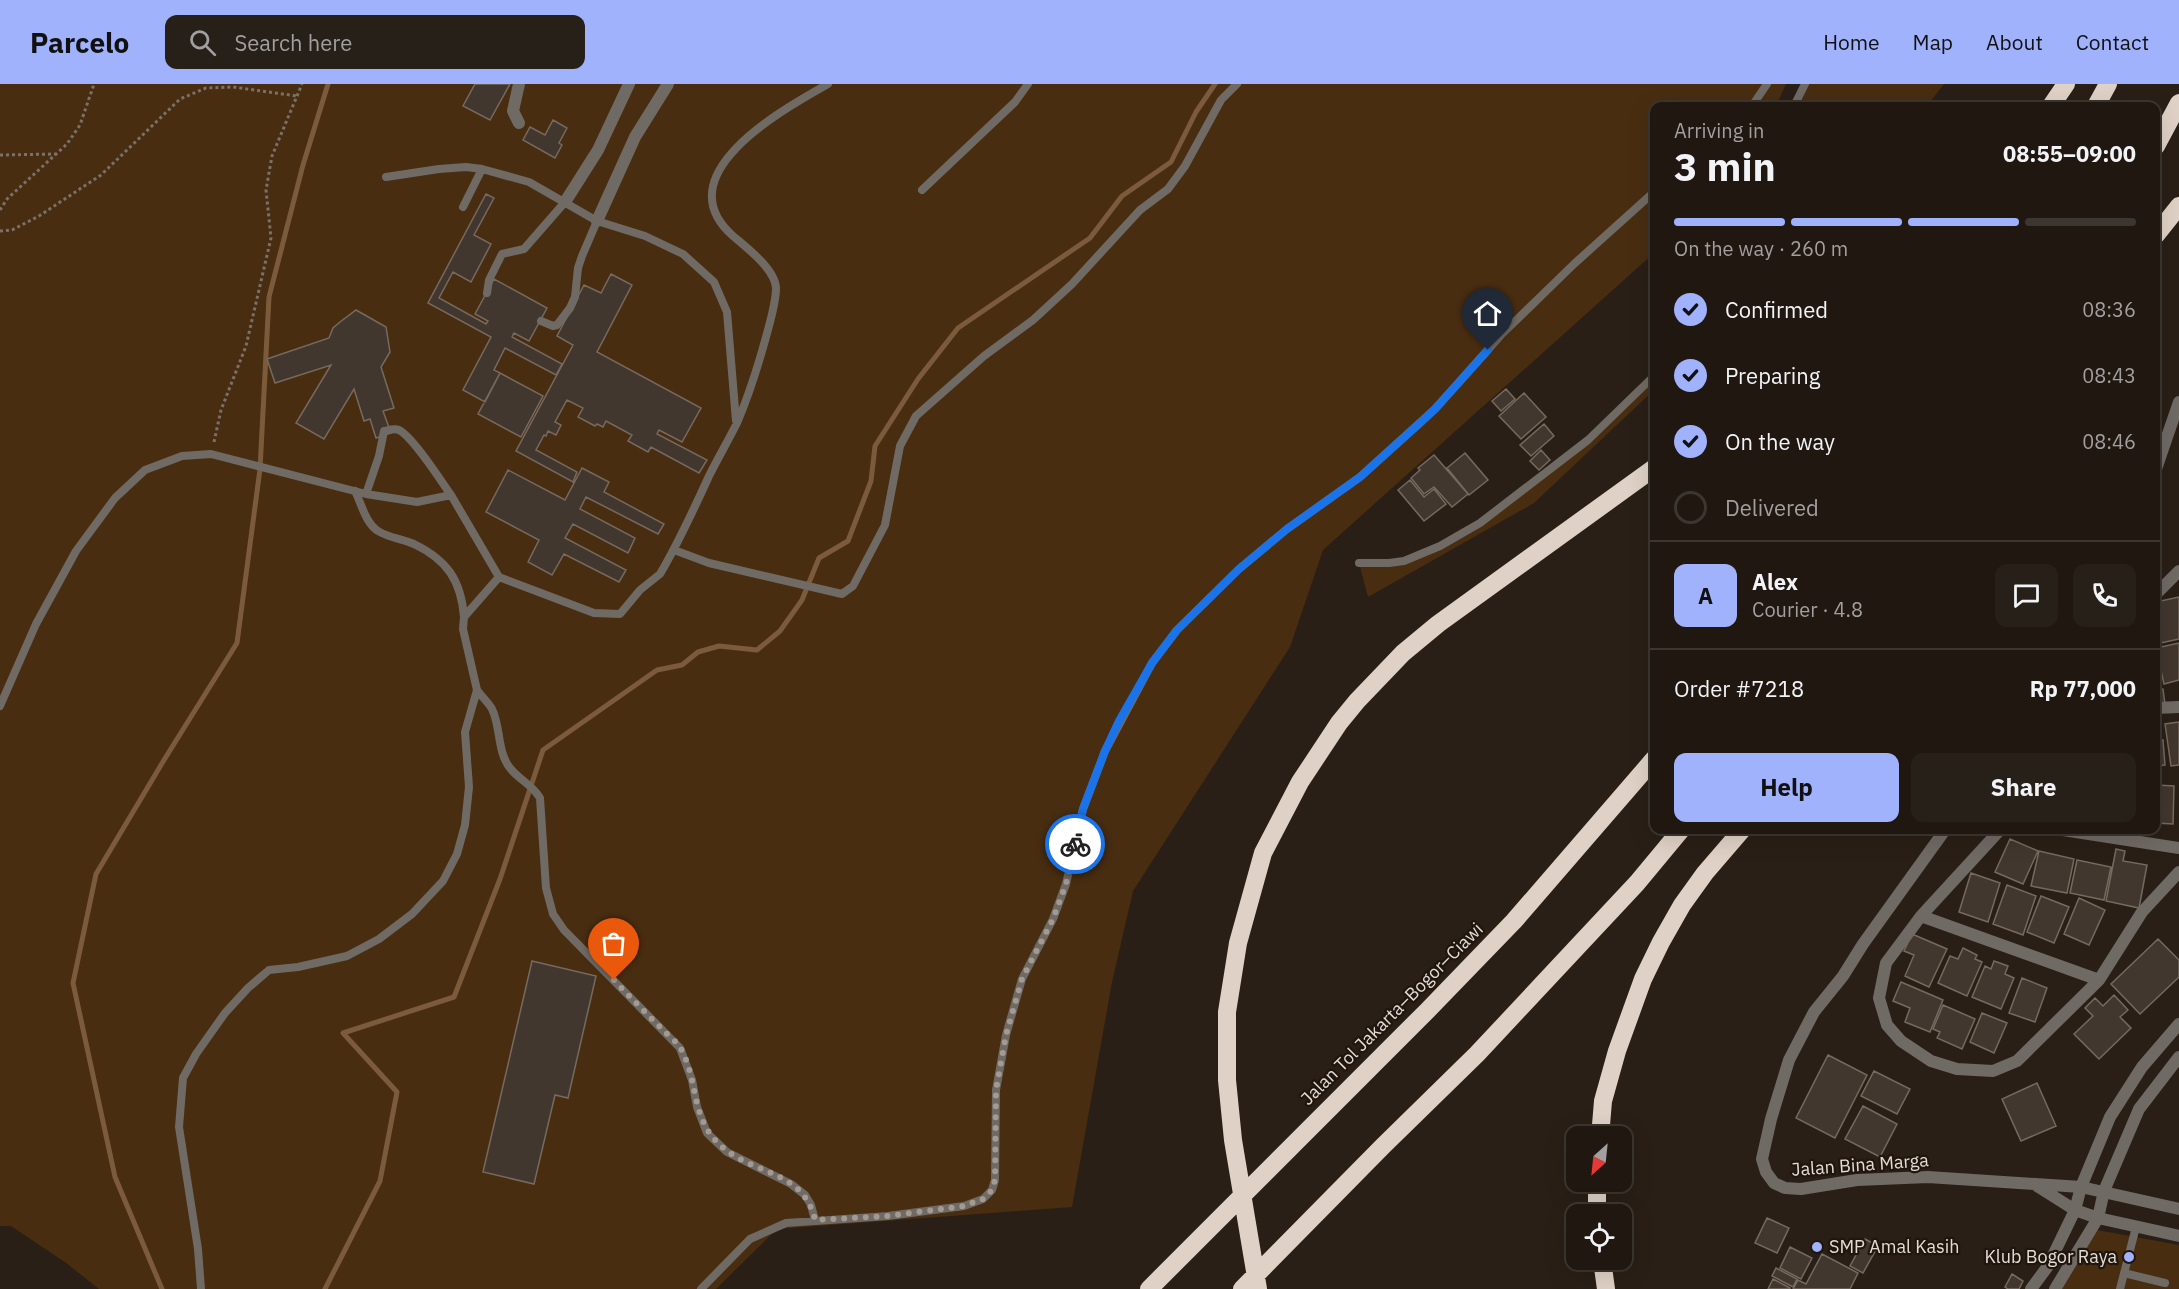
<!DOCTYPE html>
<html lang="en">
<head>
<meta charset="utf-8">
<style>
  body { margin:0; font-family:"IBM Plex Sans",sans-serif; background:#272019; color:#f1f3f6; height:100vh; display:flex; flex-direction:column; font-size:22px; white-space:nowrap }
  * { box-sizing:border-box; margin:0 }
  p { font-size:20px; color:#a19f9f }
  .icon { flex:none; width:33px; height:33px; fill:none; stroke:currentColor; stroke-width:2; stroke-linecap:round; stroke-linejoin:round }
  .map { position:relative; flex:1; overflow:hidden }
  .details { position:absolute; left:1650px; top:18px; width:510px; height:732px; display:flex; flex-direction:column; background:#1f1710; border-radius:12px; box-shadow:0 6px 24px #0002,0 0 0 2px #3c3630 }
  .details>* { flex:none }
  .needle { width:39px; rotate:207deg }
  .fabs { position:absolute; left:1566px; top:1042px; display:grid; gap:12px }
  .fabs a { display:grid; place-items:center; width:66px; height:66px; border-radius:12px; background:#1f1710; box-shadow:0 6px 24px #0002,0 0 0 2px #3c3630; font-size:30px }
  .pin { position:absolute; display:grid; place-items:center; width:51px; height:51px; color:#fff; margin:-62px -26px; border-radius:50% 50% 50% 0; rotate:-45deg; box-shadow:0 0 6px #0007 }
  .pin .icon { rotate:45deg }
  .courier { position:absolute; display:grid; place-items:center; width:60px; height:60px; margin:-30px; border:4px solid #1a73e8; border-radius:50%; background:#fff; color:#222; box-shadow:0 2px 8px #0007 }
  .headline em { font-style:normal; font-weight:700 }
  .headline div { display:flex; flex-direction:column-reverse }
  .headline { display:flex; align-items:center; justify-content:space-between; height:102px; padding:0 24px }
  h1 { font-size:39px; font-weight:700; line-height:45px }
  .bar { display:grid; grid-template-columns:repeat(4,1fr); gap:9px 6px; align-content:center; height:72px; padding:0 24px }
  .bar i { height:8px; border-radius:4px; background:#3c3630 }
  .bar .current { background:#a1b2fd }
  .bar p { grid-column:span 4 }
  .line { display:flex; align-items:center; gap:15px; padding:0 24px; border-top:2px solid #3c3630 }
  .line div { flex:1 }
  .round { display:grid; place-items:center; flex:none; width:63px; height:63px; border-radius:12px; background:#272019 }
  ol { padding:0 24px; list-style:none }
  li { display:flex; align-items:center; gap:18px; height:66px }
  li p { margin-inline-start:auto }
  li .icon { padding:6px; border-radius:50%; background:#a1b2fd; color:#111; stroke-width:4 }
  li:last-child { color:#a19f9f }
  li i { width:33px; height:33px; border:3px solid #3c3630; border-radius:50% }
  .button { display:flex; gap:12px; margin-top:auto; padding:12px 24px }
  .button a { flex:1; height:69px; border-radius:12px; background:#a1b2fd; color:#111; font-size:24px; font-weight:700; line-height:69px; text-align:center }
  .button a+a { background:#272019; color:#f1f3f6 }
  header { display:flex; align-items:center; gap:36px; box-sizing:border-box; height:84px; padding:0 30px; background:#a1b2fd; color:#111 }
  header strong { font-size:28px }
  nav { display:flex; gap:33px; margin-inline-start:auto; font-size:21px }
  .search { width:420px; height:54px; background:#272019; display:flex; align-items:center; gap:15px; box-sizing:border-box; padding:0 21px; border-radius:12px; color:#a19f9f; font-size:22px }
  .map>svg:first-child { display:block }
  .green { fill:#482d11 }
  .lines { fill:none; stroke-linecap:round; stroke-linejoin:round }
  .stream { stroke:#7c5b3c; stroke-width:5 }
  .building { fill:#42372e; stroke:#766a5f; stroke-width:1.5 }
  .path { stroke:#7a716a; stroke-width:3; stroke-dasharray:3 3; stroke-linecap:butt }
  .service { stroke:#706a65; stroke-width:8 }
  .minor { stroke:#706a65; stroke-width:12 }
  .tertiary { stroke:#706a65; stroke-width:12 }
  .motorway { stroke:#dfd1c5; stroke-width:18 }
  .done { stroke:#a29a93; stroke-width:6; stroke-dasharray:0 10.8 }
  .route { stroke:#1a73e8; stroke-width:8 }
  .poi-dot { fill:#a1b2fd; stroke:#20160d; stroke-width:2 }
  .labels { text-anchor:middle; stroke-width:4.5; stroke-linejoin:round; paint-order:stroke }
  .street-label { font-size:18px; fill:#e3dcd6; stroke:#20160d }
  .poi-label { font-size:18px; fill:#e3dcd6; stroke:#20160d; text-anchor:start }
</style>
</head>
<body>
<header>
<strong>Parcelo</strong>
<div class="search"><svg class="icon" aria-label="search" viewBox="0 0 24 24"><circle cx="10" cy="10" r="6"/><path d="M15 15l6 6"/></svg>Search here</div>
<nav><a>Home</a><a>Map</a><a>About</a><a>Contact</a></nav>
</header>
<div class="map">
<svg width="2179" height="1205" viewBox="0 0 2179 1205">
  <rect width="100%" height="100%" fill="#291f16"/>
  <path class="green" d="M 0,0 L 1786,0 L 1776,22 L 1654,22 L 1654,169 L 1323,466 L 1290,563 L 1133,807 L 1112,898 L 1072,1123 L 777,1145 L 716,1205 L 99,1205 L 66,1179 L 11,1142 L 0,1142 Z
    M 1805,0 L 1944,0 L 1927,22 L 1794,22 Z
    M 1654,291 L 1654,306 L 1534,419 L 1368,513 L 1359,479 L 1404,477 L 1480,439 L 1588,356 Z
    M 2097,1146 L 2179,1161 L 2179,1205 L 2058,1205 Z"/>
  <g class="lines">
    <path class="stream" d="M 162,1205 L 115,1093 L 73,899 L 96,790 L 164,676 L 237,559 L 260,385 L 269,213 L 303,81 L 328,0
      M 325,1205 L 380,1097 L 397,1008 L 343,949 L 454,913 L 500,795 L 543,666 L 657,586 L 682,581 L 698,568 L 719,562 L 757,566 L 780,547 L 802,516 L 819,474 L 848,457 L 871,397 L 875,362 L 918,295 L 958,244 L 1090,154 L 1122,112 L 1171,78 L 1196,28 L 1215,0"/>
  </g>
  <path class="building" d="M 475,0 L 510,0 L 490,36 L 463,22 Z
    M 553,36 L 567,44 L 559,59 L 562,61 L 555,74 L 523,56 L 530,43 L 545,51 Z
    M 486,110 L 494,114 L 474,151 L 491,160 L 471,198 L 453,188 L 439,214 L 486,240 L 488,237 L 475,230 L 494,195 L 547,224 L 529,257 L 514,249 L 512,253 L 562,280 L 556,291 L 505,264 L 494,286 L 500,289 L 485,318 L 463,306 L 491,253 L 428,219 Z
    M 611,190 L 632,201 L 597,268 L 701,324 L 682,358 L 659,346 L 657,350 L 707,376 L 699,389 L 651,363 L 648,368 L 628,357 L 632,351 L 606,337 L 603,343 L 597,340 L 595,342 L 578,333 L 583,324 L 567,316 L 555,338 L 561,341 L 556,351 L 548,347 L 546,352 L 544,351 L 536,366 L 577,388 L 573,398 L 516,367 L 573,261 L 557,252 L 584,201 L 601,209 Z
    M 356,226 L 386,243 L 390,268 L 381,283 L 394,324 L 383,327 L 391,349 L 376,354 L 370,335 L 364,337 L 354,305 L 324,355 L 296,339 L 331,281 L 275,299 L 267,275 L 329,254 L 333,244 L 340,238 Z
    M 500,289 L 543,312 L 521,353 L 478,330 Z
    M 1506,305 L 1515,315 L 1501,327 L 1492,317 Z
    M 1524,309 L 1546,333 L 1521,355 L 1499,332 Z
    M 1544,340 L 1554,352 L 1531,372 L 1520,361 Z
    M 1541,366 L 1550,376 L 1539,386 L 1530,377 Z
    M 1465,369 L 1488,396 L 1469,411 L 1447,384 Z
    M 1434,371 L 1468,410 L 1452,423 L 1434,403 L 1424,410 L 1411,394 L 1420,386 L 1418,384 Z
    M 582,384 L 609,398 L 604,408 L 664,440 L 658,450 L 586,413 L 580,425 L 635,454 L 628,469 L 573,440 L 565,454 L 626,486 L 619,498 L 564,470 L 552,491 L 528,478 L 539,456 L 486,428 L 508,386 L 565,416 Z
    M 1410,396 L 1424,413 L 1434,405 L 1446,420 L 1424,437 L 1398,406 Z
    M 2179,513 L 2179,555 L 2156,560 L 2156,540 L 2160,539 L 2156,518 Z
    M 2179,559 L 2179,596 L 2164,600 L 2156,564 Z
    M 2163,605 L 2165,620 L 2156,621 L 2156,606 Z
    M 2179,638 L 2179,681 L 2171,682 L 2165,640 Z
    M 2163,656 L 2165,681 L 2156,682 L 2156,657 Z
    M 2156,701 L 2174,702 L 2173,740 L 2156,739 Z
    M 2010,755 L 2038,767 L 2023,800 L 1995,788 Z
    M 2116,765 L 2125,767 L 2123,777 L 2147,781 L 2139,824 L 2106,817 Z
    M 2039,767 L 2074,775 L 2067,809 L 2031,802 Z
    M 2077,776 L 2111,783 L 2104,816 L 2070,809 Z
    M 1971,789 L 2000,799 L 1988,838 L 1959,828 Z
    M 2007,801 L 2036,812 L 2023,851 L 1993,840 Z
    M 2041,812 L 2069,823 L 2054,859 L 2027,848 Z
    M 2079,814 L 2105,826 L 2089,861 L 2064,850 Z
    M 1912,850 L 1947,865 L 1929,903 L 1905,892 L 1914,871 L 1904,867 Z
    M 2158,855 L 2179,876 L 2179,893 L 2140,930 L 2111,900 Z
    M 1963,864 L 1977,871 L 1975,875 L 1982,878 L 1967,912 L 1938,899 L 1950,872 L 1958,875 Z
    M 532,877 L 596,892 L 568,1014 L 555,1011 L 534,1100 L 483,1088 Z
    M 1994,877 L 2008,882 L 2005,890 L 2014,894 L 2001,925 L 1972,913 L 1985,882 L 1991,885 Z
    M 2022,894 L 2047,904 L 2035,938 L 2009,929 Z
    M 1901,898 L 1943,916 L 1930,948 L 1905,938 L 1910,924 L 1893,917 Z
    M 2114,911 L 2128,926 L 2120,933 L 2131,944 L 2099,975 L 2074,950 L 2093,932 L 2085,924 L 2095,914 L 2103,922 Z
    M 1943,921 L 1975,935 L 1962,965 L 1937,954 L 1940,948 L 1933,945 Z
    M 1982,929 L 2007,939 L 1994,969 L 1970,958 Z
    M 1828,971 L 1867,991 L 1835,1054 L 1796,1034 Z
    M 1874,987 L 1910,1005 L 1897,1030 L 1861,1012 Z
    M 2037,999 L 2056,1042 L 2021,1057 L 2002,1015 Z
    M 1863,1022 L 1897,1040 L 1880,1073 L 1845,1055 Z
    M 1767,1134 L 1789,1144 L 1777,1169 L 1755,1159 Z
    M 1865,1155 L 1878,1162 L 1863,1189 L 1850,1182 Z
    M 1790,1163 L 1812,1174 L 1801,1195 L 1780,1184 Z
    M 1822,1170 L 1858,1189 L 1850,1205 L 1793,1205 L 1798,1196 L 1806,1200 Z
    M 1776,1184 L 1797,1195 L 1793,1203 L 1772,1192 Z
    M 2012,1190 L 2023,1197 L 2019,1205 L 2008,1205 L 2005,1203 Z
    M 1773,1195 L 1790,1204 L 1790,1205 L 1768,1205 Z"/>
  <g class="lines">
    <path class="path" d="M 0,71 L 56,70
      M 0,126 L 7,115 L 67,60 L 80,41 L 94,0
      M 0,147 L 12,146 L 39,132 L 101,91 L 180,15 L 206,4 L 233,3 L 297,12
      M 214,358 L 221,326 L 246,262 L 271,154 L 266,106 L 272,72 L 302,0"/>
    <path class="service" d="M 1752,22 L 1767,0
      M 1794,22 L 1805,0
      M 386,93 L 439,85 L 466,83 L 482,85 L 529,98 L 597,137 L 645,152 L 683,170 L 714,198 L 727,228 L 736,337
      M 922,106 L 1015,18 L 1028,0
      M 463,123 L 482,85
      M 487,209 L 489,196 L 502,170 L 524,165 L 565,118
      M 541,237 L 553,242 L 557,241 L 570,224 L 575,213 L 578,184 L 582,172 L 597,137
      M 355,407 C 361,419 366,440 378,447 C 389,454 403,455 414,460 C 447,476 461,496 464,533
      M 366,410 L 379,372 L 384,347 C 389,346 394,344 399,346 C 413,353 441,397 451,411
      M 674,466 L 709,479 L 842,510 L 853,502 L 885,441 L 900,362 L 916,332 L 984,272 L 1033,236 L 1072,200 L 1140,126 L 1168,105 L 1185,82 L 1221,16 L 1237,0
      M 1359,479 L 1389,479 L 1404,477 L 1440,462 L 1480,439 L 1588,356 L 1654,292
      M 499,493 L 594,529 L 620,530 L 640,506 L 660,490 C 679,458 694,425 709,392 C 718,374 728,357 737,339 C 749,311 758,282 766,253 C 770,238 776,219 776,204 C 775,185 746,163 733,152 C 664,91 782,26 828,0
      M 477,606 C 481,612 488,618 492,625 C 501,643 497,668 510,684 C 519,696 532,700 540,714 L 546,804 L 553,830 L 564,846 L 680,964 L 692,996 L 697,1023 L 707,1049 L 727,1068 L 791,1100 L 805,1111 L 811,1121 L 815,1136
      M 0,622 L 36,540 L 76,467 L 115,414 L 145,386 L 182,372 L 211,370 L 366,410 L 417,418 L 451,411 L 499,493 L 464,533 L 463,545 L 477,606 L 465,648 L 469,703 L 465,741 L 457,770 L 443,797 L 412,830 L 379,855 L 347,872 L 298,883 L 269,886 L 248,904 L 225,929 L 196,970 L 183,994 L 179,1043 L 198,1165 L 201,1205
      M 2124,1189 L 2165,1199
      M 701,1205 L 750,1155 L 786,1139 L 888,1132 L 964,1122 L 983,1115 L 992,1106 L 995,1096 L 996,1006 L 1006,951 L 1022,895 L 1053,835 L 1066,800 L 1083,725 L 1105,667 L 1152,579 L 1177,546 L 1239,485 L 1287,445 L 1360,393 L 1435,325 L 1501,251 L 1574,180 L 1654,108
      M 2120,1205 L 2136,1143"/>
    <path class="minor" d="M 519,39 L 513,27 L 519,0
      M 565,118 L 598,66 L 629,0
      M 597,137 L 635,53 L 668,0
      M 2156,385 L 2179,318
      M 2156,510 L 2179,487
      M 2156,624 L 2179,623
      M 1945,746 L 1863,860 L 1843,892 L 1814,928 L 1789,976 L 1771,1035 L 1762,1075 L 1766,1088 L 1774,1099 L 1785,1104 L 1801,1105 L 1857,1096 L 1928,1093 L 2081,1103 L 2179,1125
      M 2000,746 L 1921,832 L 1886,879 L 1879,914 L 1887,941 L 1901,957 L 1931,977 L 1957,985 L 1993,987 L 2017,977 L 2099,896 L 2142,828 L 2179,788
      M 2063,746 L 2179,764
      M 1921,832 L 2099,896
      M 2037,1102 L 2075,1126 L 2098,1134 L 2179,1152"/>
    <path class="tertiary" d="M 2031,1205 L 2048,1182 L 2075,1126 L 2081,1103 L 2110,1033 L 2142,983 L 2179,940
      M 2055,1205 L 2098,1134 L 2104,1107 L 2139,1025 L 2179,973"/>
    <path class="motorway" d="M 2051,22 L 2066,0
      M 2096,22 L 2108,0
      M 2156,62 L 2179,19
      M 2156,151 L 2179,122
      M 1600,1053 L 1603,1017 L 1617,967 L 1643,895 L 1661,858 L 1682,821 L 1705,789 L 1742,746
      M 1597,1098 L 1597,1131
      M 1602,1176 L 1606,1205
      M 1149,1205 L 1427,927 L 1514,837 L 1654,675
      M 1242,1205 L 1383,1062 L 1477,970 L 1637,799 L 1681,746
      M 1258,1205 L 1233,1056 L 1227,996 L 1227,928 L 1238,859 L 1263,769 L 1300,698 L 1339,639 L 1357,617 L 1403,569 L 1438,540 L 1654,384"/>
  </g>
  <g class="lines">
    <path class="done" d="M 614,896 C 630,913 646,929 662,945 C 668,951 677,958 681,965 C 699,998 690,1032 719,1060 C 751,1092 803,1084 815,1136 L 888,1132 L 964,1122 L 983,1115 L 992,1106 L 995,1096 L 996,1006 L 1006,951 L 1022,895 L 1053,835 L 1066,800 L 1075,760"/>
    <path class="route" d="M 1075,760 L 1083,725 L 1105,667 L 1119,637 L 1152,579 L 1177,546 L 1239,485 L 1287,445 L 1360,393 L 1420,339 L 1435,325 L 1488,266"/>
  </g>
  <g class="poi-dot">
    <circle cx="1817" cy="1163" r="6"/>
    <circle cx="2129" cy="1173" r="6"/>
  </g>
  <g class="labels">
    <g class="street-label">
      <text transform="translate(1392 930) rotate(-45)" y="6">Jalan Tol Jakarta–Bogor–Ciawi</text>
      <text transform="translate(1860 1081) rotate(-4)" y="6">Jalan Bina Marga</text>
    </g>
    <g class="poi-label">
      <text x="1829" y="1169">SMP Amal Kasih</text>
      <text x="2117" y="1179" text-anchor="end">Klub Bogor Raya</text>
    </g>
  </g>
</svg>
<div class="fabs">
<a><svg class="needle" viewBox="-14 -14 28 28"><path d="M0-13l5 13h-10z" fill="#e53935"/><path d="M0 13l5-13h-10z" fill="#a19f9f"/></svg></a>
<a><svg class="icon" aria-label="locate" viewBox="0 0 24 24"><circle cx="12" cy="12" r="6"/><path d="M12 2v4M12 18v4M2 12h4M18 12h4"/></svg></a>
</div>
<div class="pin" style="left:614px;top:896px;background:#ea580c"><svg class="icon" aria-label="bag" viewBox="0 0 24 24"><path d="M5 8h14l-1 12H6zM9 8a3 3 0 0 1 6 0"/></svg></div>
<div class="pin" style="left:1488px;top:266px;background:#1f2937"><svg class="icon" aria-label="home" viewBox="0 0 24 24"><path d="M3 11l9-7 9 7M6 9v11h12V9"/></svg></div>
<div class="courier" style="left:1075px;top:760px"><svg class="icon" aria-label="bike" viewBox="0 0 24 24"><circle cx="6" cy="16" r="4"/><circle cx="18" cy="16" r="4"/><path d="M6 16l4-8h5l3 8M10 8l3 8H6M13 5h3"/></svg></div>
<section class="details">
<div class="headline"><div><h1>3 min</h1><p>Arriving in</p></div><em>08:55–09:00</em></div>
<div class="bar"><i class="current"></i><i class="current"></i><i class="current"></i><i></i><p>On the way · 260 m</p></div>
<ol>
<li><svg class="icon" aria-label="check" viewBox="0 0 24 24"><path d="M5 12l5 5 9-10"/></svg>Confirmed<p>08:36</p></li>
<li><svg class="icon" aria-label="check" viewBox="0 0 24 24"><path d="M5 12l5 5 9-10"/></svg>Preparing<p>08:43</p></li>
<li><svg class="icon" aria-label="check" viewBox="0 0 24 24"><path d="M5 12l5 5 9-10"/></svg>On the way<p>08:46</p></li>
<li><i></i>Delivered</li>
</ol>
<div class="line" style="height:108px"><b class="round" style="background:#a1b2fd;color:#111">A</b><div><b>Alex</b><p>Courier · 4.8</p></div><a class="round"><svg class="icon" aria-label="chat" viewBox="0 0 24 24"><path d="M4 5h16v11H9l-5 4z"/></svg></a><a class="round"><svg class="icon" aria-label="phone" viewBox="0 0 24 24"><path d="M5 4h4l2 5-3 2q2 4 5 5l2-3 5 2v4C11 20 4 13 5 4z"/></svg></a></div>
<div class="line" style="height:78px"><div>Order #7218</div><b>Rp 77,000</b></div>
<div class="button"><a>Help</a><a>Share</a></div>
</section>
</div>
</body>
</html>
